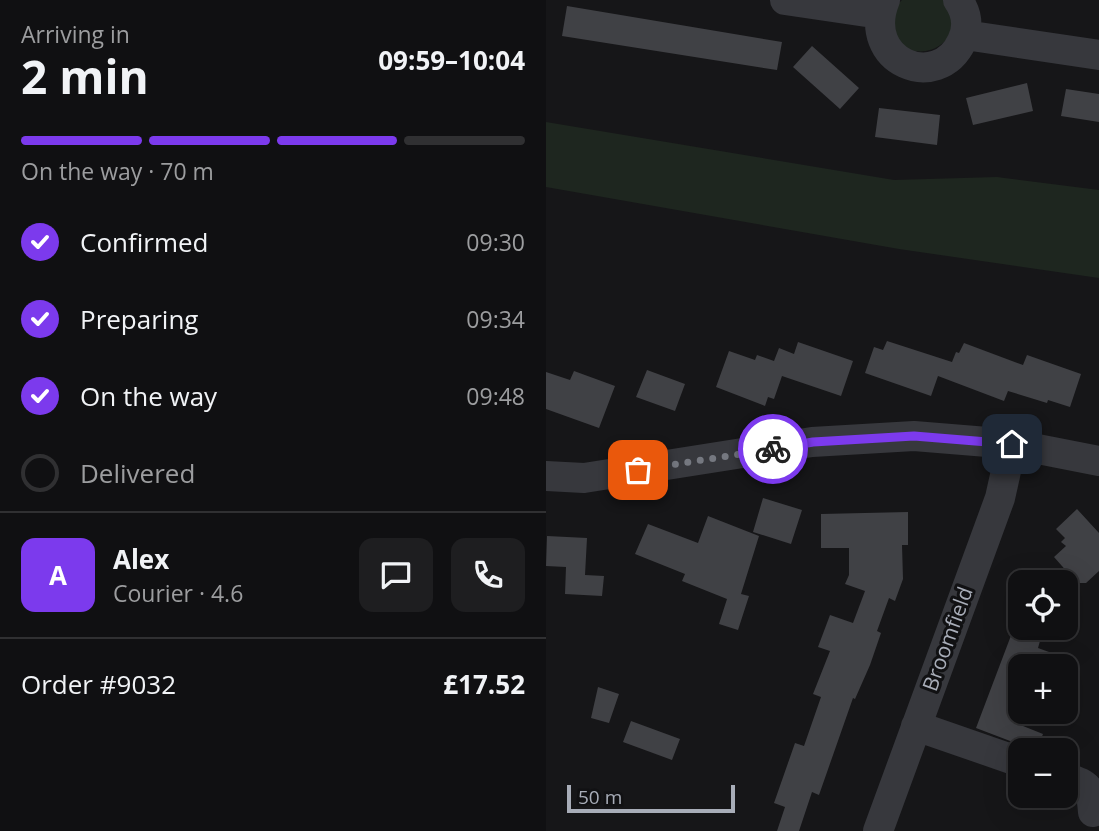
<!DOCTYPE html>
<html lang="en">
<head>
<meta charset="utf-8">
<style>
  body { margin:0; font-family:"Open Sans",sans-serif; background:#1e1e20; color:#f1f3f6; height:100vh; display:flex; flex-direction:column; font-size:26px; white-space:nowrap }
  * { box-sizing:border-box; margin:0 }
  p { font-size:23px; color:#9c9d9f }
  .icon { flex:none; width:38px; height:38px; fill:none; stroke:currentColor; stroke-width:2; stroke-linecap:round; stroke-linejoin:round }
  .map { position:relative; flex:1; overflow:hidden }
  .sheet { display:flex; flex-direction:column; background:#101012; width:546px }
  .sheet>* { flex:none }
  .fabs { position:absolute; left:462px; top:570px; display:grid; gap:14px }
  .fabs a { display:grid; place-items:center; width:70px; height:70px; border-radius:14px; background:#101012; box-shadow:0 7px 28px #0002,0 0 0 2px #303032; font-size:35px }
  .scale { position:absolute; left:21px; bottom:18px; width:168px; box-sizing:border-box; padding-left:7px; border:4px solid #a8adb8; border-top:0; font-size:19px; line-height:24px; white-space:nowrap; color:#a8adb8; -webkit-text-stroke:5px #111113; paint-order:stroke }
  .pin { position:absolute; display:grid; place-items:center; width:60px; height:60px; color:#fff; margin:-30px; border-radius:14px; box-shadow:0 4px 10px #0006 }
  .courier { position:absolute; display:grid; place-items:center; width:70px; height:70px; margin:-35px; border:5px solid #7c3aed; border-radius:50%; background:#fff; color:#222; box-shadow:0 2px 9px #0007 }
  .headline em { font-style:normal; font-weight:700 }
  .headline div { display:flex; flex-direction:column-reverse }
  .headline { display:flex; align-items:center; justify-content:space-between; height:119px; padding:0 21px }
  h1 { font-size:46px; font-weight:700; line-height:52px }
  .bar { display:grid; grid-template-columns:repeat(4,1fr); gap:10px 7px; align-content:center; height:84px; padding:0 21px }
  .bar i { height:9px; border-radius:5px; background:#303032 }
  .bar .selected { background:#7c3aed }
  .bar p { grid-column:span 4 }
  .line { display:flex; align-items:center; gap:18px; padding:0 21px; border-top:2px solid #303032 }
  .line div { flex:1 }
  .round { display:grid; place-items:center; flex:none; width:74px; height:74px; border-radius:14px; background:#1e1e20 }
  ol { padding:0 21px; list-style:none }
  li { display:flex; align-items:center; gap:21px; height:77px }
  li p { margin-inline-start:auto }
  li .icon { padding:7px; border-radius:50%; background:#7c3aed; color:#fff; stroke-width:4 }
  li:last-child { color:#9c9d9f }
  li i { width:38px; height:38px; border:4px solid #303032; border-radius:50% }
  main { display:flex; flex:1; min-height:0 }
  .map>svg:first-child { display:block }
  .green { fill:#1e261f }
  .building { fill:#404145 }
  .lines { fill:none; stroke-linecap:round; stroke-linejoin:round }
  .minor { stroke:#37383d; stroke-width:30 }
  .done { stroke:#757880; stroke-width:7; stroke-dasharray:0 12.6 }
  .route { stroke:#7c3aed; stroke-width:9 }
  .labels { text-anchor:middle; stroke-width:6; stroke-linejoin:round; paint-order:stroke }
  .street-label { font-size:21px; fill:#a8adb8; stroke:#111113 }
</style>
</head>
<body>
<main>
<section class="sheet">
<div class="headline"><div><h1>2 min</h1><p>Arriving in</p></div><em>09:59–10:04</em></div>
<div class="bar"><i class="selected"></i><i class="selected"></i><i class="selected"></i><i></i><p>On the way · 70 m</p></div>
<ol>
<li><svg class="icon" aria-label="check" viewBox="0 0 24 24"><path d="M5 12l5 5 9-10"/></svg>Confirmed<p>09:30</p></li>
<li><svg class="icon" aria-label="check" viewBox="0 0 24 24"><path d="M5 12l5 5 9-10"/></svg>Preparing<p>09:34</p></li>
<li><svg class="icon" aria-label="check" viewBox="0 0 24 24"><path d="M5 12l5 5 9-10"/></svg>On the way<p>09:48</p></li>
<li><i></i>Delivered</li>
</ol>
<div class="line" style="height:126px"><b class="round" style="background:#7c3aed;color:#fff">A</b><div><b>Alex</b><p>Courier · 4.6</p></div><a class="round"><svg class="icon" aria-label="chat" viewBox="0 0 24 24"><path d="M4 5h16v11H9l-5 4z"/></svg></a><a class="round"><svg class="icon" aria-label="phone" viewBox="0 0 24 24"><path d="M5 4h4l2 5-3 2q2 4 5 5l2-3 5 2v4C11 20 4 13 5 4z"/></svg></a></div>
<div class="line" style="height:91px"><div>Order #9032</div><b>£17.52</b></div>
</section>
<div class="map">
<svg width="553" height="831" viewBox="0 0 553 831">
  <rect width="100%" height="100%" fill="#161618"/>
  <path class="green" d="M 356,0 L 397,0 C 434,47 350,75 348,25 C 347,14 348,8 356,0 Z
    M 0,122 L 348,180 L 451,177 L 553,190 L 553,278 L 353,249 L 0,187 Z"/>
  <path class="building" d="M 21,6 L 236,42 L 231,70 L 16,36 Z
    M 266,46 L 313,88 L 294,109 L 247,67 Z
    M 481,83 L 487,111 L 427,125 L 420,98 Z
    M 520,89 L 553,94 L 553,122 L 515,116 Z
    M 333,108 L 394,115 L 391,145 L 329,137 Z
    M 341,341 L 406,362 L 410,352 L 413,353 L 418,343 L 477,365 L 481,355 L 535,374 L 524,407 L 502,400 L 501,403 L 462,391 L 458,401 L 392,376 L 385,396 L 319,373 L 328,347 L 337,350 Z
    M 252,342 L 307,361 L 295,396 L 236,376 L 228,399 L 222,397 L 219,406 L 170,387 L 183,351 L 209,360 L 211,355 L 228,361 L 233,348 L 248,354 Z
    M 101,370 L 139,384 L 129,411 L 90,397 Z
    M 28,371 L 69,386 L 53,428 L 0,409 L 0,372 L 24,380 Z
    M 217,498 L 256,510 L 245,544 L 207,532 Z
    M 531,509 L 553,533 L 553,571 L 540,583 L 531,583 L 508,557 L 520,546 L 515,542 L 519,538 L 510,529 Z
    M 362,512 L 362,545 L 356,545 L 357,579 L 349,601 L 343,598 L 331,631 L 335,633 L 324,665 L 309,699 L 307,698 L 273,795 L 266,792 L 253,831 L 231,831 L 239,807 L 228,803 L 249,743 L 258,746 L 275,697 L 267,694 L 284,651 L 272,647 L 284,615 L 307,623 L 319,591 L 299,584 L 303,575 L 303,548 L 275,548 L 275,514 Z
    M 162,516 L 213,536 L 195,594 L 203,596 L 192,630 L 173,624 L 181,599 L 136,581 L 139,574 L 89,554 L 102,524 L 152,543 Z
    M 1,536 L 41,538 L 39,575 L 58,576 L 56,596 L 19,594 L 20,567 L 0,566 Z
    M 472,617 L 474,617 L 474,634 L 494,641 L 492,648 L 503,652 L 498,667 L 474,667 L 474,712 L 482,713 L 477,726 L 497,734 L 490,751 L 430,728 Z
    M 52,687 L 73,694 L 63,723 L 45,718 Z
    M 85,721 L 134,739 L 126,760 L 77,742 Z"/>
  <g class="lines">
    <path class="minor" d="M 239,0 L 334,14
      M 339,0 C 314,62 392,93 416,41 C 423,27 421,13 412,0
      M 419,35 L 553,55
      M 0,476 L 38,478 L 266,442 L 368,436 L 466,444 L 553,461
      M 370,726 L 474,762
      M 520,777 C 544,786 545,787 547,812
      M 332,831 L 454,498 L 466,444"/>
  </g>
  <g class="lines">
    <path class="done" d="M 92,470 L 227,449"/>
    <path class="route" d="M 227,449 L 267,442 L 368,436 L 466,444"/>
  </g>
  <g class="labels">
    <g class="street-label">
      <text transform="translate(402 639) rotate(-70)" y="7">Broomfield</text>
    </g>
  </g>
</svg>
<div class="fabs">
<a><svg class="icon" aria-label="locate" viewBox="0 0 24 24"><circle cx="12" cy="12" r="6"/><path d="M12 2v4M12 18v4M2 12h4M18 12h4"/></svg></a>
<a>+</a>
<a>−</a>
</div>
<div class="scale">50 m</div>
<div class="pin" style="left:92px;top:470px;background:#ea580c"><svg class="icon" aria-label="bag" viewBox="0 0 24 24"><path d="M5 8h14l-1 12H6zM9 8a3 3 0 0 1 6 0"/></svg></div>
<div class="pin" style="left:466px;top:444px;background:#1f2937"><svg class="icon" aria-label="home" viewBox="0 0 24 24"><path d="M3 11l9-7 9 7M6 9v11h12V9"/></svg></div>
<div class="courier" style="left:227px;top:449px"><svg class="icon" aria-label="bike" viewBox="0 0 24 24"><circle cx="6" cy="16" r="4"/><circle cx="18" cy="16" r="4"/><path d="M6 16l4-8h5l3 8M10 8l3 8H6M13 5h3"/></svg></div>
</div>
</main>
</body>
</html>
